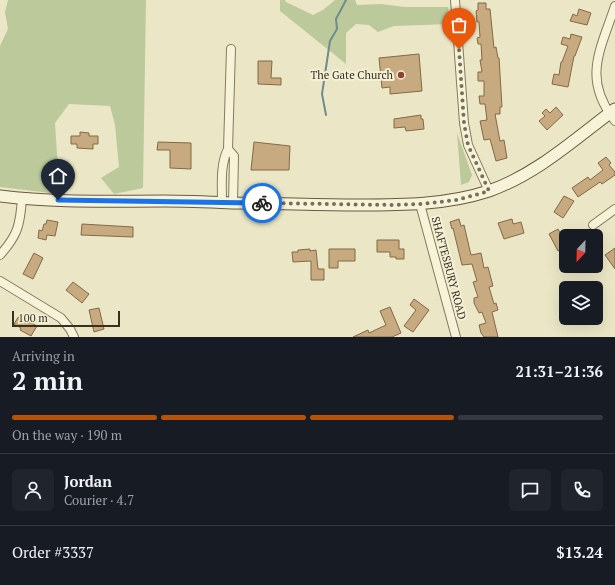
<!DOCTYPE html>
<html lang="en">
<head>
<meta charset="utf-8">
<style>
  body { margin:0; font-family:"PT Serif",serif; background:#20242c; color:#f1f3f6; height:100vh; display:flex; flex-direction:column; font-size:15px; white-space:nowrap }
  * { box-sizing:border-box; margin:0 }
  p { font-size:13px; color:#9ea1a6 }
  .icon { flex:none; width:22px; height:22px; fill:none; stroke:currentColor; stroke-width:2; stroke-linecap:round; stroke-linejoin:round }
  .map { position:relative; height:337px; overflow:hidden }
  .panel { display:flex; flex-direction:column; background:#171b24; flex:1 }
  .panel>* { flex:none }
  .needle { width:26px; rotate:202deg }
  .buttons { position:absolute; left:559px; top:229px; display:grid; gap:8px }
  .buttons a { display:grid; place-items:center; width:44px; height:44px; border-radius:6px; background:#171b24; box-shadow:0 4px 16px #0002; font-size:20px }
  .scale { position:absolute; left:12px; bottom:10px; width:108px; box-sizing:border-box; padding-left:4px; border:2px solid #372f20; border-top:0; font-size:11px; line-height:14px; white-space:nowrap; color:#372f20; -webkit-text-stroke:3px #f3f0d5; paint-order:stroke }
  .pin { position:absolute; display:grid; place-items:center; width:34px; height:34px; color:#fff; margin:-41px -17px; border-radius:50% 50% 50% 0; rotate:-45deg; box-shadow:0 0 4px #0007 }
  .pin .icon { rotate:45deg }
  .courier { position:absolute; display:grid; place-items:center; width:40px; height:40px; margin:-20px; border:3px solid #1a73e8; border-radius:50%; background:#fff; color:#222; box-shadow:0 1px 5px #0007 }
  .summary em { font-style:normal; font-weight:800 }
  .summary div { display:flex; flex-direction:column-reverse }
  .summary { display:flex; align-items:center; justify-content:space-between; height:68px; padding:0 12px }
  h1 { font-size:26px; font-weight:800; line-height:30px }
  .bar { display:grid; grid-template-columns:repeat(4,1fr); gap:6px 4px; align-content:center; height:48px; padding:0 12px }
  .bar i { height:5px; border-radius:3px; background:#363941 }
  .bar .selected { background:#b45309 }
  .bar p { grid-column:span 4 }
  .line { display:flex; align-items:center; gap:10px; padding:0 12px; border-top:1px solid #363941 }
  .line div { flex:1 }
  .round { display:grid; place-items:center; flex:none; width:42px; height:42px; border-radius:6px; background:#20242c }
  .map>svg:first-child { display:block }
  .green { fill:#bbc99b }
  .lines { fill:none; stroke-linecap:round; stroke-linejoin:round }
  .stream { stroke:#6e8d8b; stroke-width:2 }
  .building { fill:#c7aa7f; stroke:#836945 }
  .street-casing { stroke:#857a5d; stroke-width:10 }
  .secondary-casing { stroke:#675b40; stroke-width:13 }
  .street { stroke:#f6f3d9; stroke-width:8 }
  .secondary { stroke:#f6f3d9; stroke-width:11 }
  .done { stroke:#766f5a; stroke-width:4; stroke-dasharray:0 7.2 }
  .route { stroke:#1a73e8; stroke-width:5 }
  .poi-dot { fill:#904231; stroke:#f3f0d5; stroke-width:1.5 }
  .labels { text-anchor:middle; stroke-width:4; stroke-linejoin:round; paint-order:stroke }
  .poi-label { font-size:11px; fill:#372f20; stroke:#f3f0d5; text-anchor:end }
  .street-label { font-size:11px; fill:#372f20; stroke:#f3f0d5 }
</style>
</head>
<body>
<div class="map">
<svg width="615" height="337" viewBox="0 0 615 337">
  <rect width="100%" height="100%" fill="#ebe7c6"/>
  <path class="green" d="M 8,0 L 146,0 L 143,188 L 114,194 L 101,178 L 119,167 L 115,125 L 110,106 L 69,104 L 55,123 L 57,155 L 63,183 L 59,194 L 0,187 L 0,46 L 8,29 L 5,12 Z
    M 280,0 L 285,0 L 286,2 L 313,15 L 323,10 L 335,0 L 355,0 L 357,5 L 381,4 L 405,7 L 448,7 L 450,24 L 394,26 L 378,32 L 369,25 L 356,24 L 346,33 L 346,64 L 280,11 Z
    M 457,133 L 472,175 L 469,182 L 461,185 Z"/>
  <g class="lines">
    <path class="stream" d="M 326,115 L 322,94 L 330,41 L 337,29 L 336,19 L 346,0"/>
  </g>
  <path class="building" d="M 478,3 L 486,3 L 486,9 L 490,9 L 494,48 L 496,47 L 498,58 L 499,58 L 502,107 L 500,107 L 500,114 L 495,114 L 500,141 L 504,140 L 507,158 L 496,161 L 490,139 L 484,140 L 480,121 L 487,120 L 485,104 L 480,104 L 479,96 L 484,96 L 484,81 L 478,81 L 478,72 L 482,72 L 480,60 L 482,60 L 481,44 L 478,44 L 477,38 L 480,37 L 479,22 L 477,22 L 476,11 L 478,10 Z
    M 579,9 L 591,13 L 587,25 L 570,21 L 573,14 L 577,16 Z
    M 571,34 L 582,37 L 575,56 L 574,56 L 568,87 L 552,84 L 554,74 L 559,75 L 561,62 L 562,62 L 568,46 L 561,44 L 563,37 L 570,39 Z
    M 419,54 L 422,91 L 390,94 L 390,87 L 382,88 L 379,58 Z
    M 258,61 L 272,61 L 271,78 L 281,78 L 281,85 L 258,84 Z
    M 556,107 L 563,115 L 547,130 L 539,121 L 545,116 L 542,113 L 546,109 L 550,113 Z
    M 421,115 L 421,119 L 423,119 L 424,129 L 406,131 L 405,127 L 394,128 L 394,119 Z
    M 80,132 L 89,133 L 89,136 L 98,136 L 98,144 L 93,144 L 93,149 L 77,148 L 77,144 L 71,144 L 71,136 L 80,136 Z
    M 158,142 L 191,143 L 191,169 L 170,168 L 170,150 L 157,150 Z
    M 254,142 L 290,146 L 289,170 L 251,170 Z
    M 606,157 L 611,163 L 609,165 L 615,172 L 615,175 L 602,184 L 600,182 L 578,197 L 572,188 L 588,177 L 590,180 L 603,170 L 598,163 Z
    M 564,196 L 574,201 L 563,218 L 554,212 Z
    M 459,219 L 461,226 L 464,225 L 471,255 L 481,253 L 484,268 L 488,267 L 493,286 L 489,287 L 494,304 L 496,303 L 498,310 L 492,312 L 498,337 L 484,337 L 481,333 L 479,325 L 486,323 L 482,312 L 479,313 L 474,303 L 474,298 L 478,297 L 473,282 L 477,281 L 472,264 L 462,265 L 453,228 L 452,229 L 450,222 Z
    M 512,219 L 513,224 L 521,222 L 524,233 L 504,239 L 498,223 Z
    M 47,220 L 58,222 L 55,236 L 47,235 L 46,240 L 38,238 L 39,230 L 42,231 L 44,224 L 46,224 Z
    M 82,224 L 133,227 L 133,237 L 81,235 Z
    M 558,229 L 566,244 L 566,247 L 558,251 L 549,234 Z
    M 377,240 L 399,240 L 399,249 L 404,249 L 404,259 L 396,259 L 396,257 L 390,257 L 390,252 L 377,252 Z
    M 615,248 L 615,269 L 605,255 Z
    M 310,249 L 310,251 L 316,250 L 318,269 L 324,269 L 324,280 L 311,280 L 311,261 L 293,262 L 292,252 L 298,252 L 298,250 Z
    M 329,249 L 355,249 L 355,261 L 338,261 L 338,268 L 329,268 Z
    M 34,253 L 43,258 L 33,279 L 23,274 Z
    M 73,282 L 89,294 L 82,303 L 66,290 Z
    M 414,299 L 429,310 L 413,332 L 404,326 L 416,310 L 410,305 Z
    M 390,307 L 401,333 L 392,337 L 353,337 L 368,330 L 369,333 L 386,325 L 380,311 Z
    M 99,308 L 104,329 L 94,332 L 89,310 Z
    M 20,314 L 27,318 L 26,320 L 37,326 L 31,336 L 20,330 L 21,328 L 14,324 Z"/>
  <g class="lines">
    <defs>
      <path id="street" d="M 455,0 L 464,123 L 468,145 L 489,191
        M 615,6 C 600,51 582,79 615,121
        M 228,149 L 234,156 L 233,203
        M 222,202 C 222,185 220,164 228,149 L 231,49
        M 420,204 L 456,337
        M 593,225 L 615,209
        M 0,255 C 18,235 20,225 22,199
        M 0,281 L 61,318 L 70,329 L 74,337"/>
      <path id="secondary" d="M 0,196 C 55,203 109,201 164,201 C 187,201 210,202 232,203 C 274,203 316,205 358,205 C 402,205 446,205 489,191 C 537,174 575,139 615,109"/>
    </defs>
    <use href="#street" class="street-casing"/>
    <use href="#secondary" class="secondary-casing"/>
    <use href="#street" class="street"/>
    <use href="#secondary" class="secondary"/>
  </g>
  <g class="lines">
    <path class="done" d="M 262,203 L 394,205 L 420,204 L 457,200 L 489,191 L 468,145 L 464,123 L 459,49"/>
    <path class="route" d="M 58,200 L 262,203"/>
  </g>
  <circle class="poi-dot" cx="401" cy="75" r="4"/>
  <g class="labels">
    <g class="poi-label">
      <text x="393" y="79">The Gate Church</text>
    </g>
    <g class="street-label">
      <text transform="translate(449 268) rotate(75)" y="4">SHAFTESBURY ROAD</text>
    </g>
  </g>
</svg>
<div class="buttons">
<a><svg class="needle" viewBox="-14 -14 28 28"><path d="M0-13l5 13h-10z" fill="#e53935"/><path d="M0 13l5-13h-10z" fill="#9ea1a6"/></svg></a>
<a><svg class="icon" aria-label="layers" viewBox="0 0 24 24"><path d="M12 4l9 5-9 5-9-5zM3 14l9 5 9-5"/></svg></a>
</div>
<div class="scale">100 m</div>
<div class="pin" style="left:459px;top:49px;background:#ea580c"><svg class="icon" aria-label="bag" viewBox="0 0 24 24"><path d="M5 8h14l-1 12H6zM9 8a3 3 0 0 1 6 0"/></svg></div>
<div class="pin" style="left:58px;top:200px;background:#1f2937"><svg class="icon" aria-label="home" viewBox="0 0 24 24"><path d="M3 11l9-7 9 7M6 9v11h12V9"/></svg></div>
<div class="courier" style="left:262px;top:203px"><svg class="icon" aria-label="bike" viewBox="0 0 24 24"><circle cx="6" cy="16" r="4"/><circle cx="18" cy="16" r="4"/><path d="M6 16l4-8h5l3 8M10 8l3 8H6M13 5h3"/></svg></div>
</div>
<section class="panel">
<div class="summary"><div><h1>2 min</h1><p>Arriving in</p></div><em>21:31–21:36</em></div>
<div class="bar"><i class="selected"></i><i class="selected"></i><i class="selected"></i><i></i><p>On the way · 190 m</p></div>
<div class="line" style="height:72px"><a class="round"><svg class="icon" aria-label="person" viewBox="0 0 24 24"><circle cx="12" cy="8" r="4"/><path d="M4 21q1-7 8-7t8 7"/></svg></a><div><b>Jordan</b><p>Courier · 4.7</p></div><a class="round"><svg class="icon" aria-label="chat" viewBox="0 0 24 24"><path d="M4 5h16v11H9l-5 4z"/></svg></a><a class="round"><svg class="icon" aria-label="phone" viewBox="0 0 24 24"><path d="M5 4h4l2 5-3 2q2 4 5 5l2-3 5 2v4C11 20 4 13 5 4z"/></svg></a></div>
<div class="line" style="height:52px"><div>Order #3337</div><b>$13.24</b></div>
</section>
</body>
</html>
